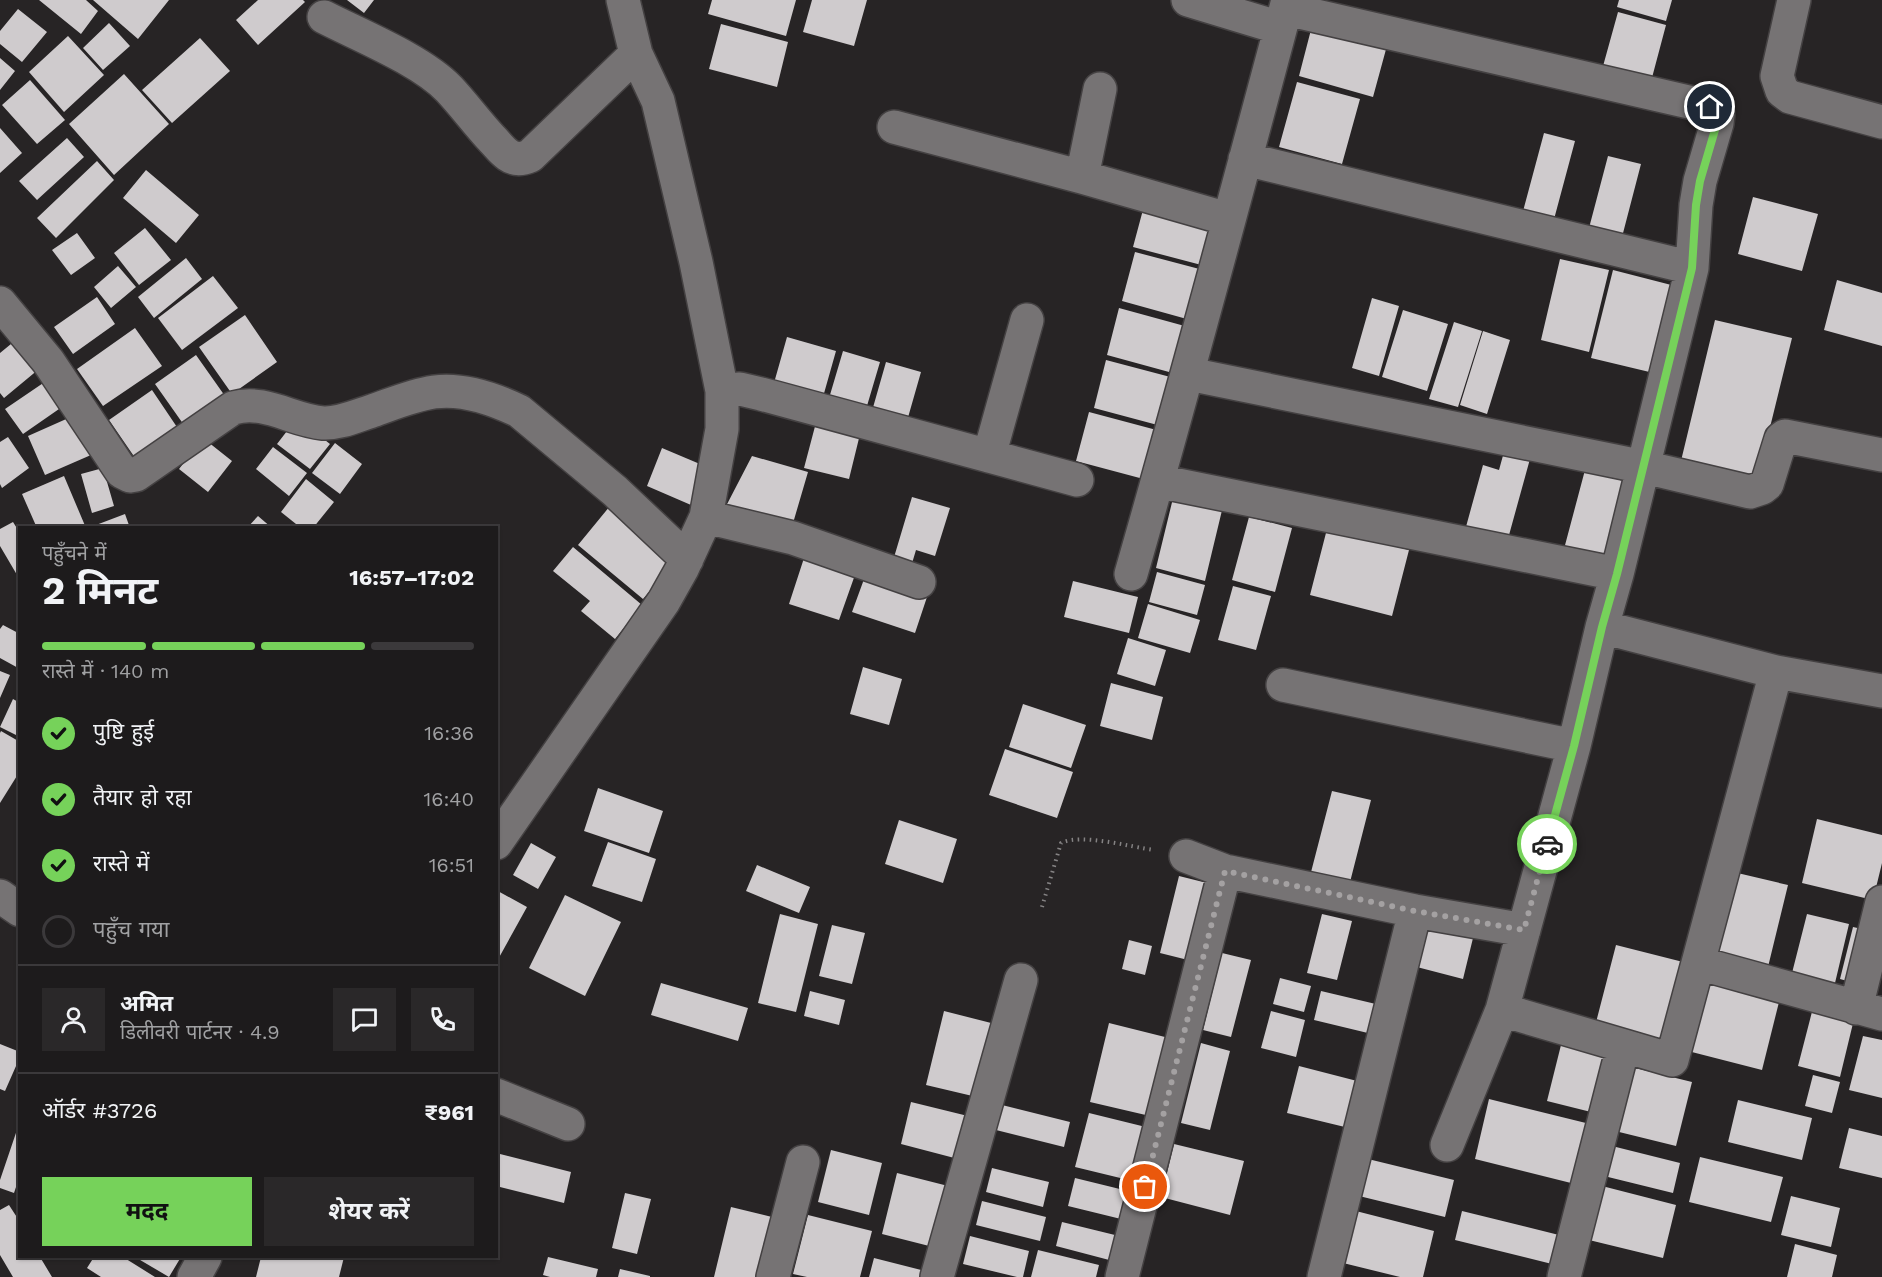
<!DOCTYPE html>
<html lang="hi">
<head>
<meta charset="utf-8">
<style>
  body { margin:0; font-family:"Work Sans","Noto Sans Devanagari",sans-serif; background:#2a2829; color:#f1f3f6; height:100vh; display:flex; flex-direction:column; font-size:22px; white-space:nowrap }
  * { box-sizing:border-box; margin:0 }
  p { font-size:20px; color:#a0a1a3 }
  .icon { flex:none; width:33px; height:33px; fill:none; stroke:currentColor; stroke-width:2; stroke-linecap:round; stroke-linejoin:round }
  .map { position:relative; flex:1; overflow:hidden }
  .side { position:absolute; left:18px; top:526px; width:480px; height:732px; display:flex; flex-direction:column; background:#1d1b1c; border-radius:0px; box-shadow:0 2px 4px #0004,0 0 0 2px #3b393b }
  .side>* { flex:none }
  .pin { position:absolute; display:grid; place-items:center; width:51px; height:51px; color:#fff; margin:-26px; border:3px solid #fff; border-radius:50%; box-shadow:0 2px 6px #0007 }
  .courier { position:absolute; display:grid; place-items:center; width:60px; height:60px; margin:-30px; border:4px solid #76d25a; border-radius:50%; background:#fff; color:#222; box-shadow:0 2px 8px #0007 }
  .head em { font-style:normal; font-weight:700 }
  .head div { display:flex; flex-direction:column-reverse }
  .head { display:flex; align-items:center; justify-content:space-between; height:102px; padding:0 24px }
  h1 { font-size:39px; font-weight:700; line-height:45px }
  .bar { display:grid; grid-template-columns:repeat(4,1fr); gap:9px 6px; align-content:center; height:72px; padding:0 24px }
  .bar i { height:8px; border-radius:4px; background:#3b393b }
  .bar .selected { background:#76d25a }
  .bar p { grid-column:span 4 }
  .line { display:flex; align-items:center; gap:15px; padding:0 24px; border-top:2px solid #3b393b }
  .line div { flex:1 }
  .round { display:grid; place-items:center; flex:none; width:63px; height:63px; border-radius:0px; background:#2a2829 }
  ol { padding:0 24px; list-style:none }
  li { display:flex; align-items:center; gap:18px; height:66px }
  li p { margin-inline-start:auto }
  li .icon { padding:6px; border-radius:50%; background:#76d25a; color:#111; stroke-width:4 }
  li:last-child { color:#a0a1a3 }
  li i { width:33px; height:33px; border:3px solid #3b393b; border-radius:50% }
  .action { display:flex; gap:12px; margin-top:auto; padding:12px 24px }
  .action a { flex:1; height:69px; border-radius:0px; background:#76d25a; color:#111; font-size:24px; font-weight:700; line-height:69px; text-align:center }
  .action a+a { background:#2a2829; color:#f1f3f6 }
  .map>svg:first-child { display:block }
  .building { fill:#cfcbcd }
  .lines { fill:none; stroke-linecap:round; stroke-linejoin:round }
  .minor-casing { stroke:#444142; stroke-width:36 }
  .path { stroke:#858384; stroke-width:4; stroke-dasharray:1.5 4.5; stroke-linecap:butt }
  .minor { stroke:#767374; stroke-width:33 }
  .done { stroke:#a4a1a2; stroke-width:6; stroke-dasharray:0 10.8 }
  .route { stroke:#76d25a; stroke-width:8 }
</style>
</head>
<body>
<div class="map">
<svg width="1882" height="1277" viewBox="0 0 1882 1277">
  <rect width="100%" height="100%" fill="#272425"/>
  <path class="building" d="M 39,0 L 86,0 L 98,11 L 81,34 Z
    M 93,0 L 169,0 L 138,39 Z
    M 258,0 L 303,0 L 305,2 L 258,45 L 236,20 Z
    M 347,0 L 374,0 L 364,13 Z
    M 712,0 L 796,0 L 786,36 L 708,14 Z
    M 812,0 L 867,0 L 854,46 L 803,32 Z
    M 1619,0 L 1672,0 L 1666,21 L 1617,7 Z
    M 18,9 L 47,32 L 22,62 L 0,44 L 0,31 Z
    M 1618,12 L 1666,25 L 1649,89 L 1600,77 Z
    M 1313,22 L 1388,42 L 1373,97 L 1299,76 Z
    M 109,23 L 130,46 L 103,70 L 83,48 Z
    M 721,24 L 788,42 L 777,87 L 709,69 Z
    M 68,36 L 104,75 L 64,112 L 29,72 Z
    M 200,38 L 230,71 L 172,123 L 142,90 Z
    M 0,58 L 15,71 L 0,90 Z
    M 124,74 L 169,124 L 114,175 L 69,124 Z
    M 30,80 L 65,120 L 37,144 L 2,105 Z
    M 1297,82 L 1360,99 L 1342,164 L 1279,147 Z
    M 0,128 L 22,153 L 0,173 Z
    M 1544,133 L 1575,141 L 1553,223 L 1522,215 Z
    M 67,138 L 84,157 L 37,200 L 19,181 Z
    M 1608,156 L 1641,164 L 1622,237 L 1589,228 Z
    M 97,161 L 114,180 L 56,238 L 37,218 Z
    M 146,170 L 199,215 L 176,243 L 123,198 Z
    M 1753,197 L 1818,214 L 1802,271 L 1738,254 Z
    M 1144,206 L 1220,226 L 1209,267 L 1133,247 Z
    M 145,228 L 171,260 L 139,285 L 114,253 Z
    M 77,233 L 95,258 L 71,275 L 52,250 Z
    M 1135,252 L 1207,271 L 1194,321 L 1122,301 Z
    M 186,258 L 202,279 L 154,318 L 138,297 Z
    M 1560,259 L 1609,270 L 1589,352 L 1541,340 Z
    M 118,266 L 136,287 L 111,308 L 94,287 Z
    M 1613,270 L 1683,288 L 1662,375 L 1591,358 Z
    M 213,276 L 238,308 L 182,350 L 158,318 Z
    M 1837,280 L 1882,293 L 1882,346 L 1824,330 Z
    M 97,297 L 115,324 L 73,354 L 54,327 Z
    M 1372,298 L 1399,306 L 1379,376 L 1352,368 Z
    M 1119,308 L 1192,328 L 1180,375 L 1107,355 Z
    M 1403,310 L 1448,324 L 1427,391 L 1382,377 Z
    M 245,315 L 277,362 L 232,394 L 199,347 Z
    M 1715,320 L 1792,338 L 1756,484 L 1680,465 Z
    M 1454,322 L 1482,331 L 1458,407 L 1429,399 Z
    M 135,328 L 162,366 L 103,406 L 77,369 Z
    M 1483,331 L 1510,340 L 1487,414 L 1460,405 Z
    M 22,335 L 45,364 L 4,398 L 0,393 L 0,353 Z
    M 787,337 L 836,351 L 821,404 L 772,390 Z
    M 843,351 L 880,362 L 864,416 L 827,405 Z
    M 196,355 L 232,406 L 191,435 L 155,384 Z
    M 1106,360 L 1178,379 L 1165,427 L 1094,408 Z
    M 886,362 L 921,372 L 905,428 L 870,418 Z
    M 55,375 L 72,400 L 23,434 L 5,409 Z
    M 152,390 L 185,439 L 142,468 L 109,420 Z
    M 1089,412 L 1164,432 L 1151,481 L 1076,461 Z
    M 818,415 L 862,426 L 849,479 L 804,468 Z
    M 73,416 L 91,455 L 45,475 L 28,436 Z
    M 297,418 L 330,444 L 310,469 L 277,444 Z
    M 8,437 L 29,468 L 2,488 L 0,484 L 0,442 Z
    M 203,438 L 232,461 L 208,492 L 179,469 Z
    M 1507,441 L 1533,448 L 1506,546 L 1464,534 L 1483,465 L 1499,470 Z
    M 335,443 L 362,464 L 340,494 L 312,473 Z
    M 273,447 L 307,473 L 289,496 L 256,469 Z
    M 662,448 L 707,467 L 691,505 L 647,486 Z
    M 752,456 L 808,472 L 791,530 L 724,510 Z
    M 103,468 L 114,506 L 92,513 L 81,474 Z
    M 1585,470 L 1630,483 L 1609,562 L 1564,549 Z
    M 64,476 L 86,528 L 37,528 L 22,494 Z
    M 306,479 L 334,502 L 313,528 L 301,528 L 281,512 Z
    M 1175,490 L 1224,502 L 1205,581 L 1156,568 Z
    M 912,497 L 950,508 L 935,556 L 916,550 L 910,570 L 892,564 Z
    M 610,506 L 676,560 L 643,599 L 578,545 Z
    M 125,514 L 130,528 L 97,528 L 96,525 Z
    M 258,516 L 272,528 L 247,528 Z
    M 1249,517 L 1292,528 L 1275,592 L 1232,580 Z
    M 13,522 L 20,533 L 20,580 L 0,546 L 0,529 Z
    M 1327,529 L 1409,550 L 1392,616 L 1310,595 Z
    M 573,547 L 642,605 L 615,639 L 581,611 L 590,601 L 553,571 Z
    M 805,555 L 856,572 L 839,620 L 789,604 Z
    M 867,571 L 929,591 L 915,633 L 852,612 Z
    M 1157,572 L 1205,585 L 1197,615 L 1149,602 Z
    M 1073,581 L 1138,597 L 1129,633 L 1064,617 Z
    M 1233,586 L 1271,596 L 1256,650 L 1218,640 Z
    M 1148,604 L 1200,620 L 1190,653 L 1138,638 Z
    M 3,625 L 20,634 L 20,669 L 0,658 L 0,629 Z
    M 1128,638 L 1166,650 L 1155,686 L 1117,674 Z
    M 863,667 L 902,679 L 889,725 L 850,714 Z
    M 0,671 L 10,675 L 0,698 Z
    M 1111,683 L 1163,697 L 1152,740 L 1100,726 Z
    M 13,699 L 20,703 L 20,737 L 0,727 Z
    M 1023,704 L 1086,725 L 1071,768 L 1009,747 Z
    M 1,731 L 20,742 L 20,771 L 0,803 L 0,733 Z
    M 1005,749 L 1073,772 L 1057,818 L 989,795 Z
    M 598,788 L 663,811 L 649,853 L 584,831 Z
    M 1332,791 L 1371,800 L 1349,886 L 1310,876 Z
    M 1817,819 L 1882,835 L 1882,863 L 1873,900 L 1802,883 Z
    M 899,820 L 957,839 L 943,883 L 885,864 Z
    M 608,842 L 656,859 L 642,902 L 592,886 Z
    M 531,843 L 556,857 L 538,889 L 513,875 Z
    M 757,865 L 810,887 L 799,913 L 746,891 Z
    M 1729,871 L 1788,885 L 1767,971 L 1708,956 Z
    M 1179,876 L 1207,883 L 1188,960 L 1160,953 Z
    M 496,890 L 527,907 L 496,963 Z
    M 565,895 L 621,922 L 585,996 L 529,968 Z
    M 780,914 L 818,924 L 796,1012 L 758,1003 Z
    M 1322,914 L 1352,921 L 1337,980 L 1307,973 Z
    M 1807,914 L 1849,924 L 1835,983 L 1792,973 Z
    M 1424,921 L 1474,934 L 1463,979 L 1413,966 Z
    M 832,925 L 865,933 L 852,984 L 819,976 Z
    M 1853,927 L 1871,931 L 1858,984 L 1840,979 Z
    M 1129,940 L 1152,946 L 1145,975 L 1122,969 Z
    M 1616,945 L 1687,963 L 1664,1052 L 1593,1034 Z
    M 1222,953 L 1251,960 L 1231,1037 L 1203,1030 Z
    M 1703,975 L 1781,994 L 1762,1070 L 1684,1050 Z
    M 1280,978 L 1311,986 L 1304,1012 L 1273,1004 Z
    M 661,983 L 748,1008 L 738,1041 L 651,1015 Z
    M 810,991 L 845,1000 L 839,1025 L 804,1016 Z
    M 1321,991 L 1380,1005 L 1372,1034 L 1314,1020 Z
    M 1814,1004 L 1855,1015 L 1840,1077 L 1798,1066 Z
    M 944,1011 L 999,1025 L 981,1098 L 926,1085 Z
    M 1271,1011 L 1305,1020 L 1296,1057 L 1261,1048 Z
    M 1109,1023 L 1169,1038 L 1150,1116 L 1090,1102 Z
    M 1863,1036 L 1882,1040 L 1882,1098 L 1849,1090 Z
    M 1562,1041 L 1614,1054 L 1599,1114 L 1547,1101 Z
    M 1201,1043 L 1230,1051 L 1210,1130 L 1181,1123 Z
    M 0,1044 L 20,1052 L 20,1057 L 5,1091 L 0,1089 Z
    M 1299,1066 L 1361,1082 L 1349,1128 L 1287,1113 Z
    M 1627,1066 L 1692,1082 L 1676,1146 L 1611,1130 Z
    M 1813,1075 L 1840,1082 L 1832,1113 L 1805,1106 Z
    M 1489,1099 L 1590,1124 L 1575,1184 L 1475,1159 Z
    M 1738,1100 L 1812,1118 L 1802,1160 L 1728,1142 Z
    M 911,1102 L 972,1117 L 962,1160 L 901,1144 Z
    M 1002,1105 L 1070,1122 L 1064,1147 L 996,1130 Z
    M 1089,1113 L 1158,1130 L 1145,1184 L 1075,1167 Z
    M 19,1124 L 20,1175 L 14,1193 L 0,1188 L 0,1180 Z
    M 1849,1128 L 1882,1136 L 1882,1178 L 1839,1168 Z
    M 1174,1144 L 1244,1161 L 1230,1215 L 1161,1197 Z
    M 1612,1146 L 1680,1163 L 1673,1193 L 1604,1176 Z
    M 831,1150 L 882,1163 L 869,1215 L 818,1202 Z
    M 496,1153 L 571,1172 L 564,1203 L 496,1186 Z
    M 1700,1157 L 1783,1177 L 1771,1222 L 1689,1202 Z
    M 1368,1159 L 1454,1180 L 1445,1217 L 1359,1196 Z
    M 992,1168 L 1049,1182 L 1043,1207 L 986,1192 Z
    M 897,1173 L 956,1188 L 941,1249 L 882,1234 Z
    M 1075,1178 L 1128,1191 L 1121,1219 L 1068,1206 Z
    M 1602,1186 L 1676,1205 L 1663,1258 L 1589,1240 Z
    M 625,1193 L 651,1199 L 637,1254 L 612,1248 Z
    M 1791,1196 L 1840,1208 L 1831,1247 L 1781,1235 Z
    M 982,1201 L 1046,1217 L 1040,1241 L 976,1225 Z
    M 9,1205 L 20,1222 L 20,1257 L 40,1257 L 52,1277 L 13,1277 L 0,1255 L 0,1210 Z
    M 731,1207 L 784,1220 L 770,1277 L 714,1277 Z
    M 1352,1210 L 1434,1231 L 1423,1277 L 1400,1277 L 1339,1262 Z
    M 1462,1211 L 1559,1235 L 1552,1264 L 1455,1240 Z
    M 808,1215 L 872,1231 L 860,1277 L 807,1277 L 793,1274 Z
    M 1062,1222 L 1119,1236 L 1113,1261 L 1056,1246 Z
    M 970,1236 L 1029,1251 L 1023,1277 L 1017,1277 L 963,1264 Z
    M 1795,1244 L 1837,1255 L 1832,1277 L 1787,1277 Z
    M 1038,1250 L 1099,1265 L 1096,1277 L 1031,1277 Z
    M 94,1257 L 123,1257 L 155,1277 L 101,1277 L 87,1268 Z
    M 135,1257 L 181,1257 L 169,1277 Z
    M 261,1257 L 344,1257 L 339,1277 L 256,1277 Z
    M 548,1257 L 598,1269 L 596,1277 L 550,1277 L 543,1275 Z
    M 874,1258 L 933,1273 L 932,1277 L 869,1277 Z
    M 620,1269 L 650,1276 L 650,1277 L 618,1277 Z"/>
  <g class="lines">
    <defs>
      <path id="minor" d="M 1188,0 L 1280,28
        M 1794,0 L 1777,76 L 1782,91 L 1790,97 L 1882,122
        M 1286,9 L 1706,106 L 1715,110 L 1718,115 L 1717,123 L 1700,181 L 1696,205 L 1692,268 L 1617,574 L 1602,627 L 1574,746 L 1502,1010 L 1447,1145
        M 324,17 C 361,36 421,60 449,89 C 464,105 477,123 492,139 C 497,144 502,151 508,155 C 515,160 523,159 530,156 L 636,54
        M 894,127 L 1082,177 L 1228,219
        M 1245,159 L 1692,268
        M 1082,177 L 1100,89
        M 0,303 L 48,361 L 122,472 L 130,476 L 136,475 L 233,408 C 265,399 291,420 323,423 C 339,424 356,416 372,411 C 392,404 413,395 434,392 C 463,388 492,398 519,411 L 615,491 L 687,559
        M 1189,374 L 1644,467 L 1750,492 L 1762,488 L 1767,484 L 1781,439 L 1785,436 L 1882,455
        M 722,391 L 740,389 L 761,394 L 1077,480
        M 989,456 L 1027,320
        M 1158,481 L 1617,574
        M 706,517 L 793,538 L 919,582
        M 1131,574 C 1186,383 1237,191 1288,0
        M 1602,627 L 1776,672 L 1882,691
        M 1283,685 L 1574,746
        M 496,843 L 664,601 L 682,569 L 706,517 L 722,429 L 722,391 L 696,262 L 658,101 L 636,54 L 623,0
        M 1186,856 L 1225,871 L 1415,911 L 1524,930
        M 0,896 L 20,910
        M 1698,963 L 1882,1014
        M 1856,1008 L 1882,902
        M 1502,1010 L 1672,1060 L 1776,672
        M 496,1095 L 568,1124
        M 194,1277 L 205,1257
        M 773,1277 L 803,1162
        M 937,1277 L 1021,980
        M 1122,1277 L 1225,871
        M 1324,1277 L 1415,911
        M 1564,1277 L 1623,1047"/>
    </defs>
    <use href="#minor" class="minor-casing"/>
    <path class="path" d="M 1042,907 L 1061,843 C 1081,833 1131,847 1154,850"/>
    <use href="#minor" class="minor"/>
  </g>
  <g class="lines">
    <path class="done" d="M 1145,1187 L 1225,871 L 1415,911 L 1524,930 L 1547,844"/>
    <path class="route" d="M 1547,844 L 1574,746 L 1602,627 L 1617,574 L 1692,268 L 1696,205 L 1700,181 L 1717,123 C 1718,115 1718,111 1710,107"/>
  </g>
</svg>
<div class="pin" style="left:1145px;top:1187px;background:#ea580c"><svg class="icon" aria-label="bag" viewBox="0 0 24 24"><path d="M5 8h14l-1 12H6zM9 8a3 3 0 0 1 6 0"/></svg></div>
<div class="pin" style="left:1710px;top:107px;background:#1f2937"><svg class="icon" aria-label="home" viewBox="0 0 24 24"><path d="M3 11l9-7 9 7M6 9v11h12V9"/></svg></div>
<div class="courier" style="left:1547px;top:844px"><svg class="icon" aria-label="car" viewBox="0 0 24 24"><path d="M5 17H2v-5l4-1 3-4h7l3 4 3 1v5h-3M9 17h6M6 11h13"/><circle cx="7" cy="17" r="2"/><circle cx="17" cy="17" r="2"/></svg></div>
<section class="side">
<div class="head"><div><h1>2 मिनट</h1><p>पहुँचने में</p></div><em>16:57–17:02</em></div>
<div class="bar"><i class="selected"></i><i class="selected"></i><i class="selected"></i><i></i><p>रास्ते में · 140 m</p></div>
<ol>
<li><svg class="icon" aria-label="check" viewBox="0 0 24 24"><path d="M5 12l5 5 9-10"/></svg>पुष्टि हुई<p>16:36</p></li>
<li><svg class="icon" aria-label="check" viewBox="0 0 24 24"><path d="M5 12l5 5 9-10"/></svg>तैयार हो रहा<p>16:40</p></li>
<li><svg class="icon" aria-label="check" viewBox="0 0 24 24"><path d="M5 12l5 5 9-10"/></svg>रास्ते में<p>16:51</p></li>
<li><i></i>पहुँच गया</li>
</ol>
<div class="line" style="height:108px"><a class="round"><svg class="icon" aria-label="person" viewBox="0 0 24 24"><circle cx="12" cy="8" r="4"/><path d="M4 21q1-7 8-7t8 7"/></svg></a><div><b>अमित</b><p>डिलीवरी पार्टनर · 4.9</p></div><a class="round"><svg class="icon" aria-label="chat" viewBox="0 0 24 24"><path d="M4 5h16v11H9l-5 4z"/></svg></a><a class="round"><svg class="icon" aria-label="phone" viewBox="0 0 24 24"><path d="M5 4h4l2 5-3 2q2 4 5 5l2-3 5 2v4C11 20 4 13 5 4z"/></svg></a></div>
<div class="line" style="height:78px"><div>ऑर्डर #3726</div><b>₹961</b></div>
<div class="action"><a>मदद</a><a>शेयर करें</a></div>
</section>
</div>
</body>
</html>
